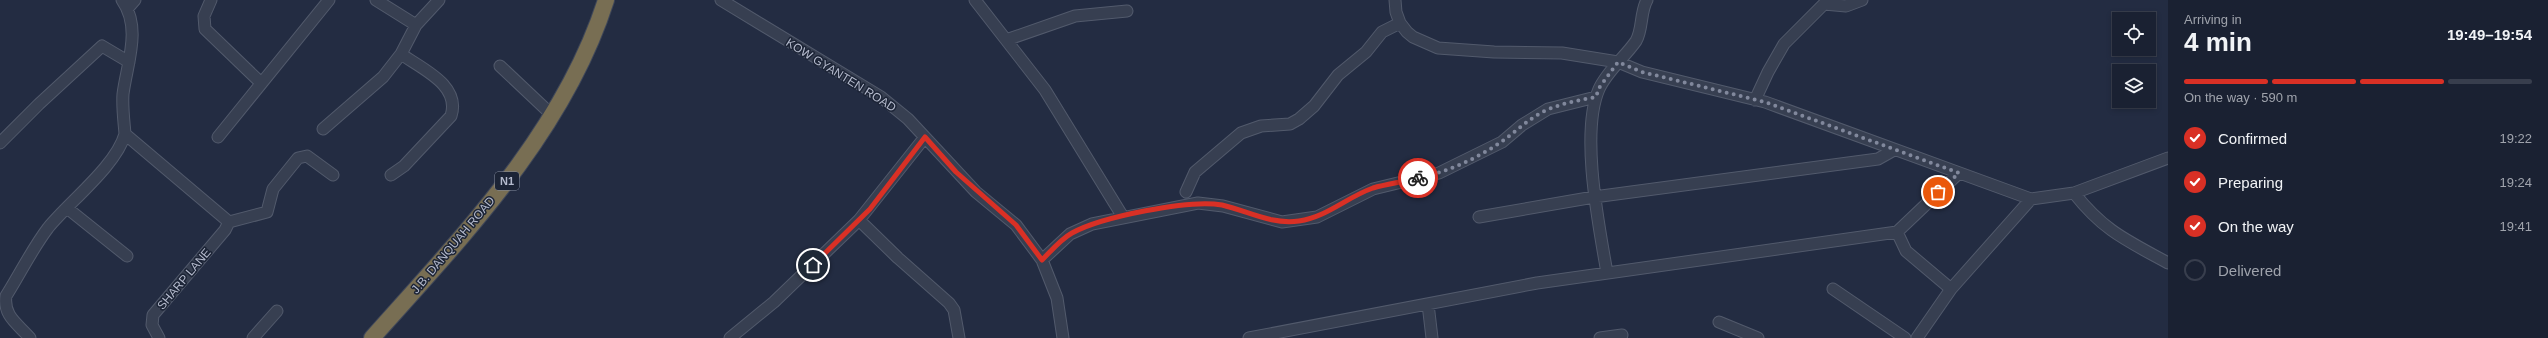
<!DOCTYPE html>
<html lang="en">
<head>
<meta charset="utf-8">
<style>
  body { margin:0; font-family:Arial,sans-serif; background:#23293a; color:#f1f3f6; height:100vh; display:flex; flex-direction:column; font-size:15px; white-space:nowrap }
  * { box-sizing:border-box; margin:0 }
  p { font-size:13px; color:#9fa3ac }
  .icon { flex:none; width:22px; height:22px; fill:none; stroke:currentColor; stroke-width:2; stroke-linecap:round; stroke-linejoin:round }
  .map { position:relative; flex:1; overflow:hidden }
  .side { display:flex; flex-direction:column; background:#1a2132; width:380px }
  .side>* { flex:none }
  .tools { position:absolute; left:2112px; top:12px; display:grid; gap:8px }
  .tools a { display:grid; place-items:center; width:44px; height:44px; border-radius:0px; background:#1a2132; box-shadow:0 2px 6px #0003,0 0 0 1px #383e4d; font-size:20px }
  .pin { position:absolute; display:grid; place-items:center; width:34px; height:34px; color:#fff; margin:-17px; border:2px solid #fff; border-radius:50%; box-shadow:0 1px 4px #0007 }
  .courier { position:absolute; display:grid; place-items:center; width:40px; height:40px; margin:-20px; border:3px solid #d93025; border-radius:50%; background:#fff; color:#222; box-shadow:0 1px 5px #0007 }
  .headline em { font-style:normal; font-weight:800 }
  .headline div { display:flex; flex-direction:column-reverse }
  .headline { display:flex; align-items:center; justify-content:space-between; height:68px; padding:0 16px }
  h1 { font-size:26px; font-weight:800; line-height:30px }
  .bar { display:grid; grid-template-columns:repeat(4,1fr); gap:6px 4px; align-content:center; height:48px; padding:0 16px }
  .bar i { height:5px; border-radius:3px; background:#383e4d }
  .bar .on { background:#d93025 }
  .bar p { grid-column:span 4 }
  ol { padding:0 16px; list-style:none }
  li { display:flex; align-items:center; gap:12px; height:44px }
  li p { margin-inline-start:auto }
  li .icon { padding:4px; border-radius:50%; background:#d93025; color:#fff; stroke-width:4 }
  li:last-child { color:#9fa3ac }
  li i { width:22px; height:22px; border:2px solid #383e4d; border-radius:50% }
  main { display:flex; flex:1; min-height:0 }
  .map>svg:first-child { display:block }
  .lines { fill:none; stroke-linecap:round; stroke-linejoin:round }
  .minor-casing { stroke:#525a6c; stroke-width:13 }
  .highway-casing { stroke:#3f4759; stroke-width:18 }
  .minor { stroke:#373f51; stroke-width:11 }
  .highway { stroke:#786e53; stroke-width:16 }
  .done { stroke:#81889c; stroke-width:4; stroke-dasharray:0 7.2 }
  .route { stroke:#d93025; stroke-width:5 }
  .labels { text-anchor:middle; stroke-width:3; stroke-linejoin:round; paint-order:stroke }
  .shield { fill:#1c2436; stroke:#868d9f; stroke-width:1 }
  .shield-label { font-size:11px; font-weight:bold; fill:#b4bacc }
  .street-label { font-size:12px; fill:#b4bacc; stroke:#1c2436 }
</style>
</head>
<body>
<main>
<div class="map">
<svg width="2168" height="338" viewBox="0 0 2168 338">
  <rect width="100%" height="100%" fill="#232c42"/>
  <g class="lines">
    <defs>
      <path id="minor" d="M 122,0 C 142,28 127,63 123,94 C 122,107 124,121 125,134 L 229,222
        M 211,0 L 204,16 L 205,29 L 260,82
        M 376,0 L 416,25 L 439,0
        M 721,0 L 881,97 L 908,119 L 976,192 L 1016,225 L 1042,260 L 1057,298 L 1063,338
        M 975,0 L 1045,90 L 1123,217
        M 1395,0 L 1396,12 L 1400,23 L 1407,32 L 1413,37 L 1438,48 L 1494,52 L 1562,53 L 1618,62 L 1642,72 L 1765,102 L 2031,199 L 2074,193 L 2168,158
        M 128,8 L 135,0
        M 1006,40 L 1075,16 L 1127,11
        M 500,66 L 552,115
        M 1755,100 L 1768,72 L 1784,44 L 1824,4 L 1846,6 L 1862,0
        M 323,129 L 383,77 L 401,54 L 416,25
        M 218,137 L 329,0
        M 0,143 L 39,104 L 102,46 L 129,62
        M 391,175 L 404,166 L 451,116 C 461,85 422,69 401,54
        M 1186,192 L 1195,172 L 1241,133 L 1261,126 L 1290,124 L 1299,119 L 1314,106 L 1338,75 L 1366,52 L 1382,32 L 1400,23
        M 2074,193 C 2104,231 2126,240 2168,263
        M 67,208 L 127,256
        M 1479,217 L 1594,197 L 1878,159 L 1894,150
        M 859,220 L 898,258 L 949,303 L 954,310 L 959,338
        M 229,222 L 267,212 L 273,189 L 298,158 L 307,156 L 333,175
        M 1897,232 L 1906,251 L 1951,289
        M 1042,260 L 1070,234 L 1092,224 L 1198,203 L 1223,206 L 1282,222 L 1317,217 L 1373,189 L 1439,173 L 1502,142 L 1522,125 L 1548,109 L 1596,97
        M 1607,273 C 1599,226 1580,133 1599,89 C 1607,71 1625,57 1636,41 C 1643,29 1640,12 1647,0
        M 1833,289 L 1905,338
        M 1428,304 L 1432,338
        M 1719,322 L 1758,338
        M 30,338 C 18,324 3,316 6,296 C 20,274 32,249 48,228 C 69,202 116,166 125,134
        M 159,338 L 152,325 L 153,315 L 225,230 L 229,222
        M 253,338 L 277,311
        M 730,338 L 774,302 L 859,220 L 925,137
        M 1249,338 L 1537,283 L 1897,232 L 1959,173
        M 1600,338 L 1622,335
        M 1917,338 L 1951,289 L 2031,199"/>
      <path id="highway" d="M 372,338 C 462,237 564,132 606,0"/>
    </defs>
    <use href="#minor" class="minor-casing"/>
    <use href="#highway" class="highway-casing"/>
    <use href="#minor" class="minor"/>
    <use href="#highway" class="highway"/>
  </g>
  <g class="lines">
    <path class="done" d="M 1418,178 C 1447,172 1476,159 1501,142 C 1517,131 1530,117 1549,109 C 1564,103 1580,100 1596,97 L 1599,88 L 1618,62 L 1642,72 L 1765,102 L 1959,173 L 1938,192"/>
    <path class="route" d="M 813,265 L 870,209 L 925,137 L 956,172 L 1016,225 L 1042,260 C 1051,251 1061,239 1072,233 C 1101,217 1189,199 1222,205 C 1248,211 1271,225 1299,221 C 1327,217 1347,197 1373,188 C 1387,184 1403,182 1418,178"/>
  </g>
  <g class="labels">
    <rect class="shield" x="495" y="172" width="24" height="18" rx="3"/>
    <g class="shield-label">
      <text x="507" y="185">N1</text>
    </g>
    <g class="street-label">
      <text transform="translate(841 75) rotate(32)" y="4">KOW GYANTEN ROAD</text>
      <text transform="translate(453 245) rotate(-50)" y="4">J.B. DANQUAH ROAD</text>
      <text transform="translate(184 279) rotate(-50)" y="4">SHARP LANE</text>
    </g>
  </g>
</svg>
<div class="tools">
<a><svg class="icon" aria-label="locate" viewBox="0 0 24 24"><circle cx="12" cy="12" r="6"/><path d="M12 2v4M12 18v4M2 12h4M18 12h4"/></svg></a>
<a><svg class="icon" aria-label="layers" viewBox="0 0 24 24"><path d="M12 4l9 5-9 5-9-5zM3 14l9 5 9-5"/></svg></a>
</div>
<div class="pin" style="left:1938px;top:192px;background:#ea580c"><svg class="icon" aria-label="bag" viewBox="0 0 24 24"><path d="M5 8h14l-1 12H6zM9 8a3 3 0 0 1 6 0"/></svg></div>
<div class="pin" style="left:813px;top:265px;background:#1f2937"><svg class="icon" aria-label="home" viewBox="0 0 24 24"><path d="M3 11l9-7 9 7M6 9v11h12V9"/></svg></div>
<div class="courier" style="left:1418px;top:178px"><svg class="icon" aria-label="bike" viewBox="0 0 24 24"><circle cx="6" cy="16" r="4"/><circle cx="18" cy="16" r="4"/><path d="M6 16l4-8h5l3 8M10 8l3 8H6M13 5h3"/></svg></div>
</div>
<section class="side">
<div class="headline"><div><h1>4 min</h1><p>Arriving in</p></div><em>19:49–19:54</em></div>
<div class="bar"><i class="on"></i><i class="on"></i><i class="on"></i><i></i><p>On the way · 590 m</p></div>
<ol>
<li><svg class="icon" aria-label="check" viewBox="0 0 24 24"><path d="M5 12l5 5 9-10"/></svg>Confirmed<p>19:22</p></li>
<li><svg class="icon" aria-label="check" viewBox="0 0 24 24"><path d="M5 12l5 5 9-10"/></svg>Preparing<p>19:24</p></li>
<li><svg class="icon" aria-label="check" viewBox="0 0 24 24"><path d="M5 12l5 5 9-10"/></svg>On the way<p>19:41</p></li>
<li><i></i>Delivered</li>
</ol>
</section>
</main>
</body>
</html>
